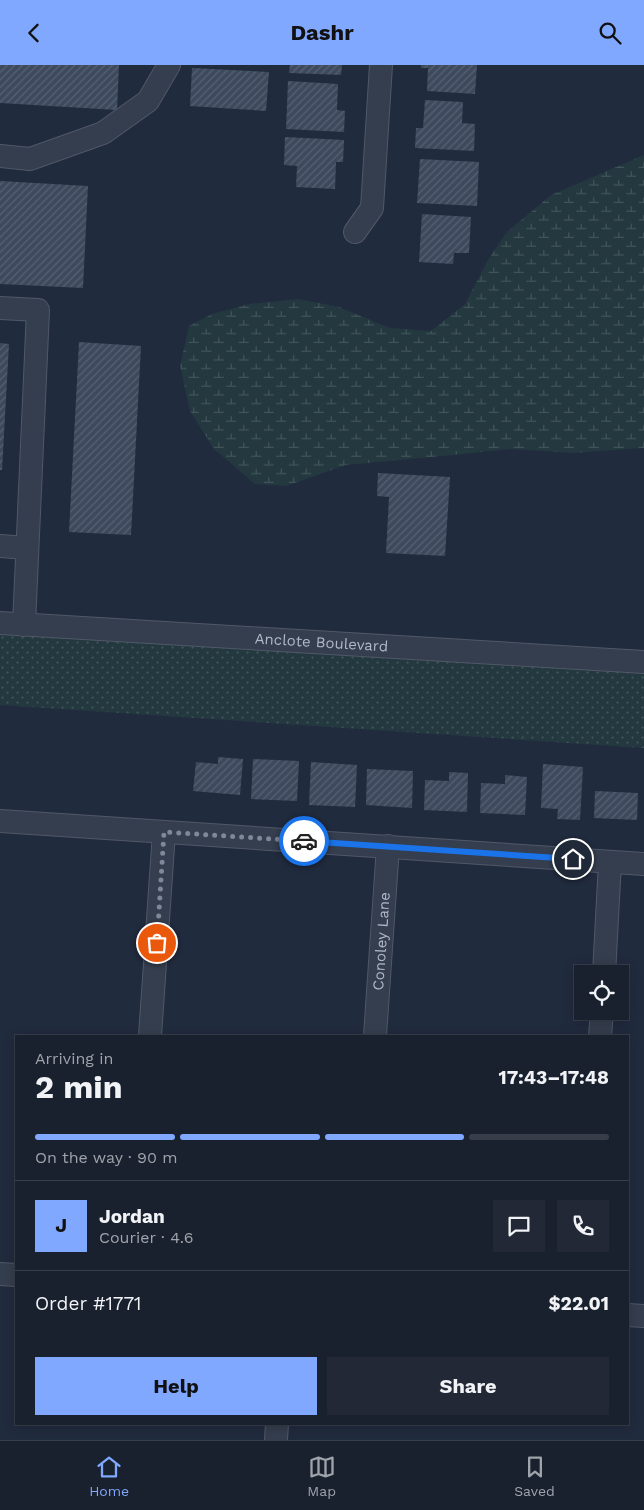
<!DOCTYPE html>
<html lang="en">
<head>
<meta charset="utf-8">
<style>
  body { margin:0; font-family:"Work Sans",sans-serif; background:#222836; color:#f1f3f6; height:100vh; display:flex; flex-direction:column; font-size:19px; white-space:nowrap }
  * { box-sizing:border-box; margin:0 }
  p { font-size:16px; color:#9fa3aa }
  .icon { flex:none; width:28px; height:28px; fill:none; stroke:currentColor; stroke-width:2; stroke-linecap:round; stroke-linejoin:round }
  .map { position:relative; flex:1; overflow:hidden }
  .sheet { position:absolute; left:15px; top:970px; width:614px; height:390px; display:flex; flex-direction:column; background:#19202e; border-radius:0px; box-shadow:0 2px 12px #0003,0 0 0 1px #373e4a }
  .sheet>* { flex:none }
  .fabs { position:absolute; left:574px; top:900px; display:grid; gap:10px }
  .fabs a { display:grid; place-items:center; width:55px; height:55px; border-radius:0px; background:#19202e; box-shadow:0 2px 12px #0003,0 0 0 1px #373e4a; font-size:25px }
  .pin { position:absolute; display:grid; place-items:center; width:42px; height:42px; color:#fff; margin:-21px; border:2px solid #fff; border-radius:50%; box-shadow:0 1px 5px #0007 }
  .courier { position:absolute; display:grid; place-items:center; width:50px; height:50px; margin:-25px; border:4px solid #1a73e8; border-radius:50%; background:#fff; color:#222; box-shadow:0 1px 6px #0007 }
  .summary em { font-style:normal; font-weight:700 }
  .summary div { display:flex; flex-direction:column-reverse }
  .summary { display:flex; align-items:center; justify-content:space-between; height:85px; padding:0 20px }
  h1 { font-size:32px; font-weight:700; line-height:38px }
  .bar { display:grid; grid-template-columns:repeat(4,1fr); gap:8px 5px; align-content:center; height:60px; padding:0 20px }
  .bar i { height:6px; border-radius:4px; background:#373e4a }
  .bar .current { background:#80a8ff }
  .bar p { grid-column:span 4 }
  .line { display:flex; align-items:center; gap:12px; padding:0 20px; border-top:1px solid #373e4a }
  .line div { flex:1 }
  .round { display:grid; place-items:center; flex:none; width:52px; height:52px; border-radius:0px; background:#222836 }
  .cta { display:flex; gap:10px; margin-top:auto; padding:10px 20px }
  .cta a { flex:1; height:58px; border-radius:0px; background:#80a8ff; color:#111; font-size:20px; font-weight:700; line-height:58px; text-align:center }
  .cta a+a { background:#222836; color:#f1f3f6 }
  header { display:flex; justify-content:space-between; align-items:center; height:65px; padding:0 20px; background:#80a8ff; color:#111; font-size:22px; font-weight:700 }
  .dock { display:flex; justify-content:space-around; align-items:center; height:70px; border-top:1px solid #373e4a; background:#19202e; font-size:14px; color:#9fa3aa }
  .dock a { display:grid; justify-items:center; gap:2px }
  .dock .current { color:#80a8ff }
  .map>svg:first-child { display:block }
  .grass { fill:url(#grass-dots) }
  .wetland { fill:url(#wetland-marsh) }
  .building { fill:url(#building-hatch) }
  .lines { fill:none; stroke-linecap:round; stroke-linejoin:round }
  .minor-casing { stroke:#515868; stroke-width:24 }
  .minor { stroke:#353e4e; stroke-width:22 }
  .done { stroke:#7f8798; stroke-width:5; stroke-dasharray:0 9 }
  .route { stroke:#1a73e8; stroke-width:6 }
  .labels { text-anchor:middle; stroke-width:4.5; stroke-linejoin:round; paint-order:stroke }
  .street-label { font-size:15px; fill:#b1b8c9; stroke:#1b2332 }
</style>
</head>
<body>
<header><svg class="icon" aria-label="back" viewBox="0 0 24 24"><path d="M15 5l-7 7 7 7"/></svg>Dashr<svg class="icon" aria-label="search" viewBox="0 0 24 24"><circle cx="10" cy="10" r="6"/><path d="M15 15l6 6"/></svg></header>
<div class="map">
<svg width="644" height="1375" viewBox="0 0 644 1375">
  <defs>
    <pattern id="grass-dots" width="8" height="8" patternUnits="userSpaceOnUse" patternTransform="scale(1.25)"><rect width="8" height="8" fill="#23393f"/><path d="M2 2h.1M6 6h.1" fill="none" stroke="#415459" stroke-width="1.8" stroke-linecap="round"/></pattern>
    <pattern id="wetland-marsh" width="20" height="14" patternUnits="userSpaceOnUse" patternTransform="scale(1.25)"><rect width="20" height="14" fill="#23393f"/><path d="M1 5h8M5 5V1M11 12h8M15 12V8" fill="none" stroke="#415459"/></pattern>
    <pattern id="building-hatch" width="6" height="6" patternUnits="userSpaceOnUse" patternTransform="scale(1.25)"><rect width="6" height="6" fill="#3d495d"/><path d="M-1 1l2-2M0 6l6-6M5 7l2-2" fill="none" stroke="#576173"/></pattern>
  </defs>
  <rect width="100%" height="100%" fill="#212b3e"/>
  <path class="grass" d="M 0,568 L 644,607 L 644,683 L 0,640 Z"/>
  <path class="wetland" d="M 644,90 L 644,383 L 573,388 L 510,384 L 453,390 L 346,400 L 286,421 L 255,419 L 214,384 L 190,346 L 180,301 L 189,261 L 212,249 L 249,239 L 298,234 L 339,242 L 390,263 L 431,266 L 465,239 L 488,195 L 506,168 L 551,130 Z"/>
  <path class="building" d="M 0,0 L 119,0 L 117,45 L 0,38 Z
    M 290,0 L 342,0 L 341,10 L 289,8 Z
    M 421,0 L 477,0 L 475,29 L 427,26 L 428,3 L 421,3 Z
    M 192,3 L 269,7 L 266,46 L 190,41 Z
    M 288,16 L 338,19 L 337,45 L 345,46 L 344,67 L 286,64 Z
    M 425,35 L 463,37 L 462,58 L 475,59 L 474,86 L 415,83 L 416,63 L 423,63 Z
    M 285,72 L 344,75 L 343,97 L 336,97 L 335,124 L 296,122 L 297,101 L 284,100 Z
    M 420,94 L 479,97 L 477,141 L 417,138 Z
    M 0,116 L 88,121 L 83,223 L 0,219 Z
    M 422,149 L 471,152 L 469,188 L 454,188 L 453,199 L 419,197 Z
    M 79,277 L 141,281 L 131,470 L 69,467 Z
    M 0,278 L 9,279 L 2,405 L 0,405 Z
    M 378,408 L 450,412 L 445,491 L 386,488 L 389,432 L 377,431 Z
    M 218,692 L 243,694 L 240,730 L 193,726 L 196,697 L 218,699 Z
    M 253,694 L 299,696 L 297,736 L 251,734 Z
    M 311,697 L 357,700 L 355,742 L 309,740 Z
    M 543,699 L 583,702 L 580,755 L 557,754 L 558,744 L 541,743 Z
    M 367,704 L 413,706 L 412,743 L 366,740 Z
    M 449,707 L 468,708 L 467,747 L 424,745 L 425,715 L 449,716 Z
    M 505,710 L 527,712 L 525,750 L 480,748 L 481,718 L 505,719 Z
    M 595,726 L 638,728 L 637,755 L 594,753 Z"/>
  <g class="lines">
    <defs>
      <g id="minor">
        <path d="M 0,91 L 30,94 L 103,68 L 148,36 L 169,0"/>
        <path d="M 355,167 L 372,143 L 381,0"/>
        <path d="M 0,243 L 38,245 L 24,560"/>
        <path d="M 0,481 L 27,483"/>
        <path id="s1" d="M 0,558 L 644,597"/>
        <path d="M 0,756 L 644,799"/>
        <path d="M 604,909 L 610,797"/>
        <path d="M 150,971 L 164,767"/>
        <path id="s2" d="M 375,971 L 388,781"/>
        <path d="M 600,971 L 602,946"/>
        <path d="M 0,1209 L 16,1210"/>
        <path d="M 628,1250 L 644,1251"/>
        <path d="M 276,1375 L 277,1359"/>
      </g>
    </defs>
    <use href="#minor" class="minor-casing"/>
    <use href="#minor" class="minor"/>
  </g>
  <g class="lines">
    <path class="done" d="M 157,878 L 164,767 L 304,776"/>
    <path class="route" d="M 304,776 L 573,794"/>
  </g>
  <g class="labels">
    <g class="street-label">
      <text dy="5" stroke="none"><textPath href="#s1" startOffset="322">Anclote Boulevard</textPath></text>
      <text dy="5" stroke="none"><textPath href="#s2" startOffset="95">Conoley Lane</textPath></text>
    </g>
  </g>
</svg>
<div class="fabs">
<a><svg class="icon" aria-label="locate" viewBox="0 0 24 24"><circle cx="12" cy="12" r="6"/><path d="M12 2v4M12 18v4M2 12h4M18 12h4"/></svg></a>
</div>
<div class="pin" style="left:157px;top:878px;background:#ea580c"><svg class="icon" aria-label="bag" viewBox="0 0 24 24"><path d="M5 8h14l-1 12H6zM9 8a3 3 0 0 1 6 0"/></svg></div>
<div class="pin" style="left:573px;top:794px;background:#1f2937"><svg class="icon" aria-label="home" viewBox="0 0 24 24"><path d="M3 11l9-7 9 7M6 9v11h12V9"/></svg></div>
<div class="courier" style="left:304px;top:776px"><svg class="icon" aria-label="car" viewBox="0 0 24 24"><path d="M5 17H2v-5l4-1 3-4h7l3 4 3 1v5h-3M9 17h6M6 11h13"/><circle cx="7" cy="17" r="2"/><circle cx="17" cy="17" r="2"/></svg></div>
<section class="sheet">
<div class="summary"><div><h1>2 min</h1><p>Arriving in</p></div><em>17:43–17:48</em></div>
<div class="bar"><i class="current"></i><i class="current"></i><i class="current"></i><i></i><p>On the way · 90 m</p></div>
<div class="line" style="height:90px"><b class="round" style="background:#80a8ff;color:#111">J</b><div><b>Jordan</b><p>Courier · 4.6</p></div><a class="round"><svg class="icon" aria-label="chat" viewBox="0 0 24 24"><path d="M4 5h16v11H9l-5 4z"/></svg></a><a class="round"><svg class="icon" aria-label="phone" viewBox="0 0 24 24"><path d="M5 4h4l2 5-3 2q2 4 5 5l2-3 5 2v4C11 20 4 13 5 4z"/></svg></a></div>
<div class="line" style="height:65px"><div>Order #1771</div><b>$22.01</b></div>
<div class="cta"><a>Help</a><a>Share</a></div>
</section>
</div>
<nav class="dock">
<a class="current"><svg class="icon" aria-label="home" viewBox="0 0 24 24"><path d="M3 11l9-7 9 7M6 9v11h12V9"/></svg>Home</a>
<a><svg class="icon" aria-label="map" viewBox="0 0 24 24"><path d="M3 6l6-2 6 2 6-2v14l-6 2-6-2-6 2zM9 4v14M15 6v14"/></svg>Map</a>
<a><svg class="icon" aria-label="saved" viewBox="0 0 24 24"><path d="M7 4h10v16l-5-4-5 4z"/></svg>Saved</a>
</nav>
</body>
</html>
